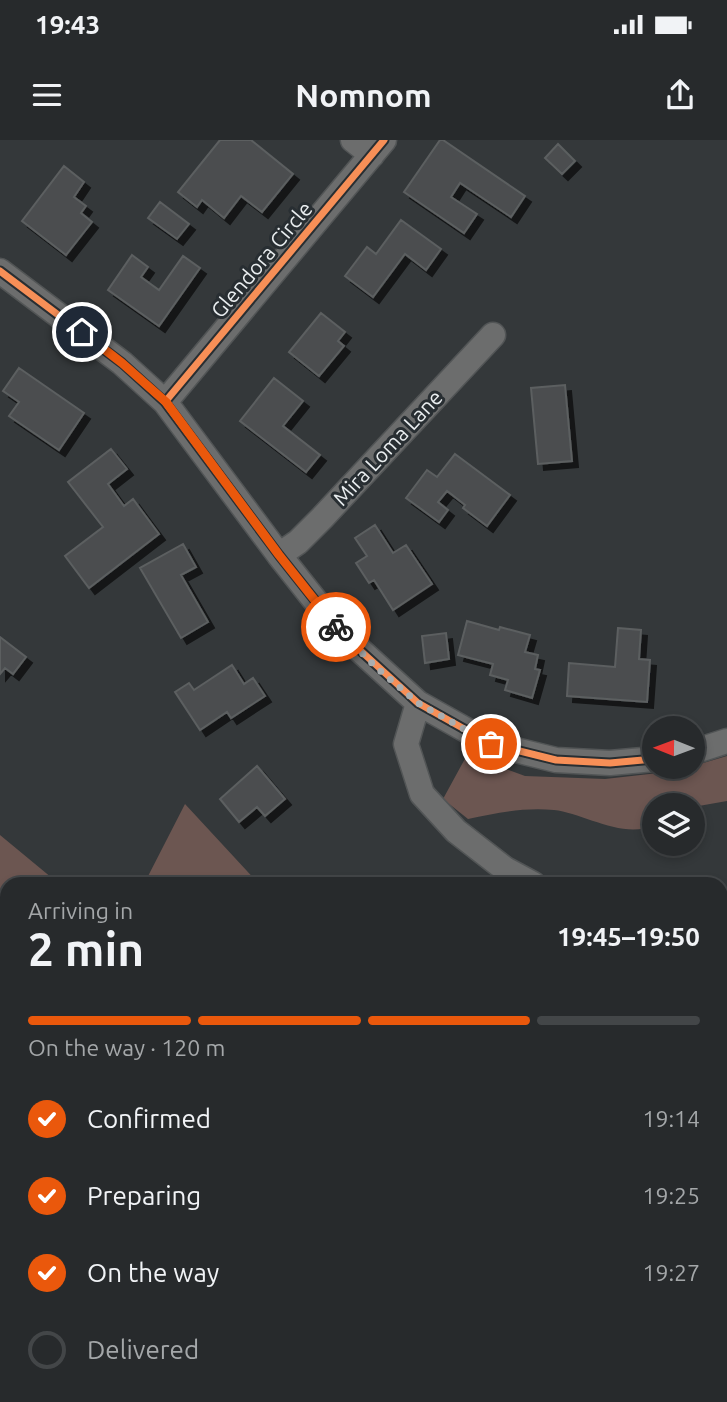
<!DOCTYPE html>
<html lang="en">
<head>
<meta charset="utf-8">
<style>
  body { margin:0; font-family:Ubuntu,sans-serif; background:#333638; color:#f1f3f6; height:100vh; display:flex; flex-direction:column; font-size:26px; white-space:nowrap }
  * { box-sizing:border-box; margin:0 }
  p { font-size:23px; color:#a4a7a9 }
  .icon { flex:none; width:38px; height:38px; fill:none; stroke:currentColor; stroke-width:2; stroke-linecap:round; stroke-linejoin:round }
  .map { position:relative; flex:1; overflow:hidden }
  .details { position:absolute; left:0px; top:737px; width:728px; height:527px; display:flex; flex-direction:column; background:#272a2c; border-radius:21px 21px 0 0; box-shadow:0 4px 10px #0003,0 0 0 2px #434648 }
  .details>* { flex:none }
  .needle { width:46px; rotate:271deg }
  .controls { position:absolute; left:642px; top:576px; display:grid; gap:14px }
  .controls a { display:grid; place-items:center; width:63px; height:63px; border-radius:50%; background:#272a2c; box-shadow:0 4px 10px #0003,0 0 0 2px #434648; font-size:35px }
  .pin { position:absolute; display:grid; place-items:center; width:60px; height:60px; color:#fff; margin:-30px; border:4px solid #fff; border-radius:50%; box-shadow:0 2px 7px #0007 }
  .courier { position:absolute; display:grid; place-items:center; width:70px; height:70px; margin:-35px; border:5px solid #ea580c; border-radius:50%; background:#fff; color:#222; box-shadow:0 2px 9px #0007 }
  .headline em { font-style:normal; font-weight:600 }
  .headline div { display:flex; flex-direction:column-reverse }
  .headline { display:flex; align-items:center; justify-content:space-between; height:119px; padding:0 28px }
  h1 { font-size:46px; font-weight:600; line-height:52px }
  .bar { display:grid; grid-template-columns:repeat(4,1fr); gap:10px 7px; align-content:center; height:84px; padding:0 28px }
  .bar i { height:9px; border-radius:5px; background:#434648 }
  .bar .current { background:#ea580c }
  .bar p { grid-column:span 4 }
  ol { padding:0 28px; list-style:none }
  li { display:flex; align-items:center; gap:21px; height:77px }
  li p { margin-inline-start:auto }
  li .icon { padding:7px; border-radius:50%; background:#ea580c; color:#fff; stroke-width:4 }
  li:last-child { color:#a4a7a9 }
  li i { width:38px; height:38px; border:4px solid #434648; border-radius:50% }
  .status { display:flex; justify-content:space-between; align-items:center; height:49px; padding:0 35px; background:#272a2c; direction:ltr }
  .status svg { height:19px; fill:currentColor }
  header { display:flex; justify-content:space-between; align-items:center; height:91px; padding:0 28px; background:#272a2c; font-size:32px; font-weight:600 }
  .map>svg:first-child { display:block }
  .green { fill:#6c5651 }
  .building { fill:#4b4e50; stroke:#5c5f60; stroke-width:2; filter:url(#shadow) }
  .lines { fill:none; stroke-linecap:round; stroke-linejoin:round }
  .street-casing { stroke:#525556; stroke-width:27 }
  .street { stroke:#6c6d6d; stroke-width:24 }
  .cycleway-casing { stroke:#282e32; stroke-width:11 }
  .cycleway { stroke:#f78f57; stroke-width:7 }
  .done { stroke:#aaaeb0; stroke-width:7; stroke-dasharray:0 12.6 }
  .route { stroke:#ea580c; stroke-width:9 }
  .labels { text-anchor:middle; stroke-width:6; stroke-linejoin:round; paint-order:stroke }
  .street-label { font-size:21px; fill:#e9edef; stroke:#282e32 }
</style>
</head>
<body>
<div class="status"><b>19:43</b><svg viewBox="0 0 49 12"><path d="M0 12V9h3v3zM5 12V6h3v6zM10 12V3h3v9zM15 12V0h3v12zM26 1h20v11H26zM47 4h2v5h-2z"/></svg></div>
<header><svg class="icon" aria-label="menu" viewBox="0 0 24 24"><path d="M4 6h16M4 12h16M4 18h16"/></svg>Nomnom<svg class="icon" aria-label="share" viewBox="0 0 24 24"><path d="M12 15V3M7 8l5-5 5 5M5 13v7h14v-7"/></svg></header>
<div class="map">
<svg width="727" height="1262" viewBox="0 0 727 1262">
  <defs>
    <filter id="shadow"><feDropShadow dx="6" dy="6" stdDeviation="0" flood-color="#0009"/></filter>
  </defs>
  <rect width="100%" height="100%" fill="#34383a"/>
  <path class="green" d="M 467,615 L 525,636 L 605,639 L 676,631 L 727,616 L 727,661 L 693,667 L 654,665 L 654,685 C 624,700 583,673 554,670 C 524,667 497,673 468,679 L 443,659 Z
    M 185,664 L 259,744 L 144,744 Z
    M 0,695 L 52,738 L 63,744 L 7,744 L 7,845 L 0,838 Z
    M 721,861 L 727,865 L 727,976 L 721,973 Z
    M 642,1257 L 646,1262 L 248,1262 L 246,1257 Z"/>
  <path class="building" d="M 220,0 L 251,0 L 293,34 L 262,72 L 241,56 L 224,78 L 202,60 L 197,67 L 178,52 Z
    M 440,0 L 443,0 L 525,56 L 511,77 L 460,43 L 451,57 L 477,74 L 464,93 L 404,52 Z
    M 558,4 L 575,21 L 562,34 L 545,18 Z
    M 64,26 L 84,42 L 74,57 L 86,66 L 81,73 L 92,82 L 66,115 L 22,81 Z
    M 160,62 L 189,84 L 177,99 L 148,78 Z
    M 401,80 L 441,109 L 426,130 L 405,114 L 373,157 L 345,136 L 367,107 L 376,114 Z
    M 132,115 L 148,127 L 141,137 L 159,150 L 183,116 L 200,128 L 159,186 L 108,150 Z
    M 321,173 L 345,192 L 338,201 L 344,206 L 319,236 L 289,212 Z
    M 19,228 L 84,273 L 59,310 L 9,276 L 19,262 L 3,251 Z
    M 274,238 L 303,261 L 283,286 L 320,315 L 306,332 L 240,281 Z
    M 565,245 L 572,321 L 538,324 L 531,248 Z
    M 111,309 L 127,329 L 108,344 L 124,366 L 133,359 L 159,394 L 89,448 L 65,416 L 103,387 L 68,342 Z
    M 455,314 L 510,355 L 487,386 L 463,368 L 465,365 L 447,351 L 438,362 L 448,370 L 439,382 L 406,358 L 427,330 L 437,337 Z
    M 375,385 L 393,413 L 406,405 L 432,444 L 393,470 L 374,440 L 369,443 L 356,423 L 367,416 L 355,398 Z
    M 183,404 L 196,427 L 181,435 L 208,482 L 181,498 L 140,428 Z
    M 467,481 L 499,490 L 500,487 L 530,495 L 525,512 L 538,515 L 535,529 L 540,530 L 532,558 L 505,550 L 508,540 L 490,535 L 493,524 L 458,515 Z
    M 618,488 L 641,490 L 639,519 L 650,520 L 647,562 L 567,556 L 569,523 L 615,527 Z
    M 446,493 L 449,519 L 425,523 L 422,496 Z
    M 0,497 L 26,517 L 13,534 L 5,528 L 0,534 Z
    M 232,525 L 244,544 L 253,538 L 265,556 L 231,578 L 227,572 L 200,590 L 175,552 L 189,543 L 194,550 Z
    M 257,626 L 285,659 L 265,676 L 257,667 L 239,682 L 220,659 Z"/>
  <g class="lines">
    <defs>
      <path id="street" d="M 353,0 L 372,15
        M 0,131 L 122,223 L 165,262 L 279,415 L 340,492 L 418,563 L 491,604 L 556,620 L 610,623 L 654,619
        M 165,262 L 384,0
        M 279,415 L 298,402 L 322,378 L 493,195
        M 418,563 L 406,604 L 422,654 L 456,691 L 505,729 L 533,744
        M 693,612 L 727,601
        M 721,846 L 727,849
        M 0,1169 L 7,1178
        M 69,1256 L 73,1262"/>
    </defs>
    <use href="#street" class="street-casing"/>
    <use href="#street" class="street"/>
    <defs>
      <path id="cycleway" d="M 0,131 L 122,223 L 165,262 L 279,415 L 340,492 L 418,563 L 491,604 L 556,620 L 610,623 L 654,619
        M 165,262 L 384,0"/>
    </defs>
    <use href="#cycleway" class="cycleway-casing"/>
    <use href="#cycleway" class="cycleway"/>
  </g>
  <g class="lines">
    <path class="done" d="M 336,487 L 377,528 L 418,563 L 491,604"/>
    <path class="route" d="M 82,192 L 122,223 L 166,262 L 279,415 L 336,487"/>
  </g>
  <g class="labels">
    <g class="street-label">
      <text transform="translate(262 120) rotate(-50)" y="7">Glendora Circle</text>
      <text transform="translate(388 308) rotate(-47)" y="7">Mira Loma Lane</text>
    </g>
  </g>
</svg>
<div class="controls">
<a><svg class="needle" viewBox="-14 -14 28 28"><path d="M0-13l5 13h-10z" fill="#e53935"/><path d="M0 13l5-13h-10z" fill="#a4a7a9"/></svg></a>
<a><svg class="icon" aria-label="layers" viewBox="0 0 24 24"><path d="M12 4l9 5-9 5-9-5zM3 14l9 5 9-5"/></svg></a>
</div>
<div class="pin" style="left:491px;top:604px;background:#ea580c"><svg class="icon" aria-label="bag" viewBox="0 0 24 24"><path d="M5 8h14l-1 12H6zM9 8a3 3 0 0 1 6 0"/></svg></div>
<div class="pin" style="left:82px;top:192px;background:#1f2937"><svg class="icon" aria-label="home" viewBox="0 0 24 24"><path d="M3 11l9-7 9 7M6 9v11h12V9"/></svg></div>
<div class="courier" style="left:336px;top:487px"><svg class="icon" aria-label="bike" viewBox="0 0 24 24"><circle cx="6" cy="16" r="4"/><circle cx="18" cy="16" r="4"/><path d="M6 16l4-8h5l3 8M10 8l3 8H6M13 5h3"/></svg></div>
<section class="details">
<div class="headline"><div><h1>2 min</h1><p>Arriving in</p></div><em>19:45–19:50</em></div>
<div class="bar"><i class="current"></i><i class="current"></i><i class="current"></i><i></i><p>On the way · 120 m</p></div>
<ol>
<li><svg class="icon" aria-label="check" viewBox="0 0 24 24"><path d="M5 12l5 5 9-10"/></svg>Confirmed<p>19:14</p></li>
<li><svg class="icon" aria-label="check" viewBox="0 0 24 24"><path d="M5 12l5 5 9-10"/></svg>Preparing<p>19:25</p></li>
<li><svg class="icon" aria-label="check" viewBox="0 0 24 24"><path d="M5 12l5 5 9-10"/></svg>On the way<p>19:27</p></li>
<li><i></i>Delivered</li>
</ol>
</section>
</div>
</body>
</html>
